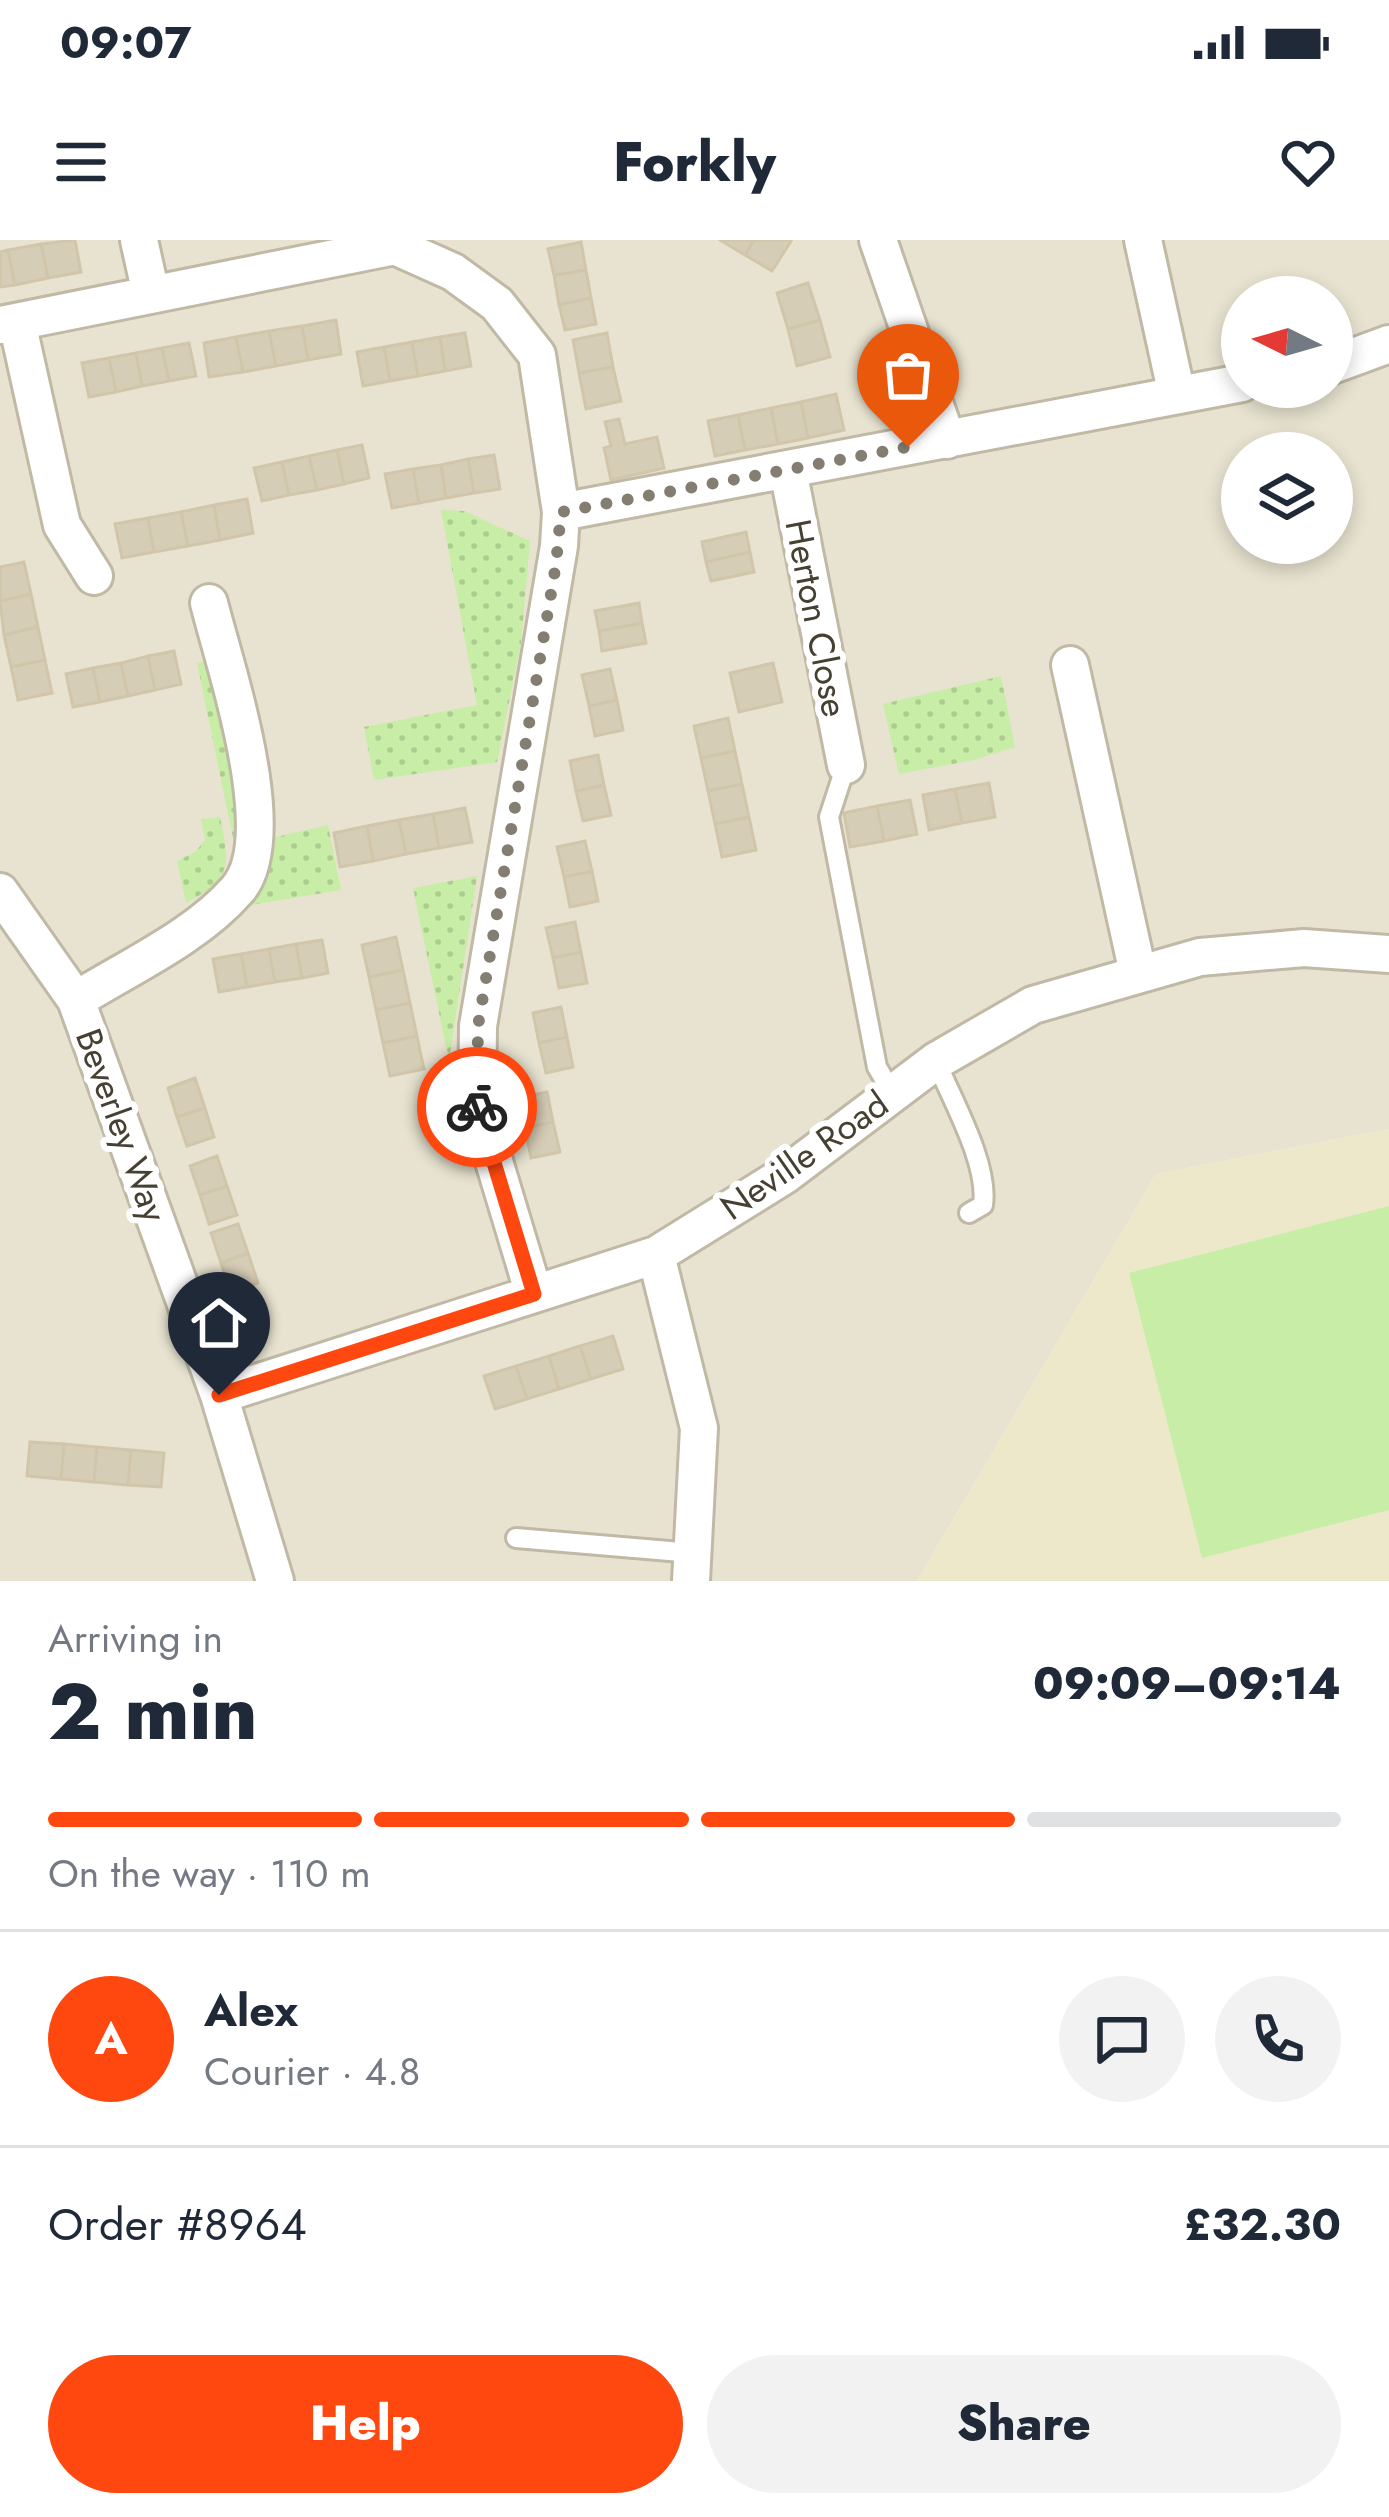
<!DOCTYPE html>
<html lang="en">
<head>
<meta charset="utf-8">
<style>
  body { margin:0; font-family:Jost,sans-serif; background:#f2f2f3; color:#1f2937; height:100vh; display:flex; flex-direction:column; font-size:45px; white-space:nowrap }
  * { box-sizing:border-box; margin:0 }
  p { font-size:39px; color:#747a83 }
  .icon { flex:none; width:66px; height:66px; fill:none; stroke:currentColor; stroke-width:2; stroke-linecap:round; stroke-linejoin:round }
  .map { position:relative; height:1341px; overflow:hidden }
  .sheet { display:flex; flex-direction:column; background:#fff; flex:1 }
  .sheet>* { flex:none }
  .needle { width:78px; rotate:275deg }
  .tools { position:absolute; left:1221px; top:36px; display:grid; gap:24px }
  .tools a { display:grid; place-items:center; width:132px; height:132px; border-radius:50%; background:#fff; box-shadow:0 6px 18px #0003; font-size:60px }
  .pin { position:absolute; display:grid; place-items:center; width:102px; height:102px; color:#fff; margin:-123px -51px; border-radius:50% 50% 50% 0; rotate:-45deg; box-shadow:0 0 12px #0007 }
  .pin .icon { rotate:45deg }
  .courier { position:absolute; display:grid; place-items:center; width:120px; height:120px; margin:-60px; border:9px solid #ff480f; border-radius:50%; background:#fff; color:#222; box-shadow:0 3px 15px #0007 }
  .headline em { font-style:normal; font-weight:800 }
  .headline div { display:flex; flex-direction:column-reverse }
  .headline { display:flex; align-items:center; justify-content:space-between; height:204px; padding:0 48px }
  h1 { font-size:78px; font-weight:800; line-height:90px }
  .bar { display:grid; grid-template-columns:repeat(4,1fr); gap:18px 12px; align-content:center; height:144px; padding:0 48px }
  .bar i { height:15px; border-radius:9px; background:#e0e1e3 }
  .bar .selected { background:#ff480f }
  .bar p { grid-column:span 4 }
  .line { display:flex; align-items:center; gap:30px; padding:0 48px; border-top:3px solid #e0e1e3 }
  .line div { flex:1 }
  .round { display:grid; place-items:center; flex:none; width:126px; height:126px; border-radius:63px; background:#f2f2f3 }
  .button { display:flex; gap:24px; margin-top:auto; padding:24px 48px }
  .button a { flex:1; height:138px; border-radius:72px; background:#ff480f; color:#fff; font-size:48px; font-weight:800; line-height:138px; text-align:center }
  .button a+a { background:#f2f2f3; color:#1f2937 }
  .status { display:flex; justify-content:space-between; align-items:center; height:84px; padding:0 60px; background:#fff; direction:ltr }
  .status svg { height:33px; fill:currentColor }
  header { display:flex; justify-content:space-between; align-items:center; height:156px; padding:0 48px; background:#fff; font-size:54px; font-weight:800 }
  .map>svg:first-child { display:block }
  .residential { fill:#e8e3d0; fill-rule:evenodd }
  .education { fill:#eee8cb }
  .grass { fill:url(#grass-dots) }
  .park { fill:#c7eda7 }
  .building { fill:#d6cdb7; stroke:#d2c6aa; stroke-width:3 }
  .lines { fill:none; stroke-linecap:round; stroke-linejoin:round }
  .service-casing { stroke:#c0b9a5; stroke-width:24 }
  .minor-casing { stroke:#c0b9a5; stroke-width:42 }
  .service { stroke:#fff; stroke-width:18 }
  .minor { stroke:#fff; stroke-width:36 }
  .done { stroke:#837e71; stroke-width:12; stroke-dasharray:0 21.6 }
  .route { stroke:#ff480f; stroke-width:15 }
  .labels { text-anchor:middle; stroke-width:12; stroke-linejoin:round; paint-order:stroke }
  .street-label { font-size:36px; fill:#464033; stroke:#fff }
</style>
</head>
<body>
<div class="status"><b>09:07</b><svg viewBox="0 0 49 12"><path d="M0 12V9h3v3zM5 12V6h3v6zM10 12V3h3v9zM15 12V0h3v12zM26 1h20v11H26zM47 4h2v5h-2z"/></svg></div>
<header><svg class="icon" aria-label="menu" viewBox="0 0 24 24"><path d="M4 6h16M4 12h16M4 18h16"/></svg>Forkly<svg class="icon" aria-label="heart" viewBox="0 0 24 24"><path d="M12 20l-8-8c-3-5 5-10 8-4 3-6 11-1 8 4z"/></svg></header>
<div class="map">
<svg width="1389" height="1341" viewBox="0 0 1389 1341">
  <defs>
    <pattern id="grass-dots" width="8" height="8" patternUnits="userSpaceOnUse" patternTransform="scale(3)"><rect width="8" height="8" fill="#c7eda7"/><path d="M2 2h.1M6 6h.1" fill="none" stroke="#accc90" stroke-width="1.8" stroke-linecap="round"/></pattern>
  </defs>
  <rect width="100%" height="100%" fill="#f4f0e3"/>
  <path class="residential" d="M 0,0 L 1389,0 L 1389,889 L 1156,934 L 917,1341 L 0,1341 ZM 1242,57 L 1332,57 L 1332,147 L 1242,147 ZM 1242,213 L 1332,213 L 1332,303 L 1242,303 Z"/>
  <path class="education" d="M 1389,889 L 1389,1341 L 917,1341 L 1156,934 Z"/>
  <path class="grass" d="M 441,270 L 464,271 L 530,301 L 521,403 L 497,522 L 374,540 L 364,487 L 477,465 Z
    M 212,420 L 245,568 L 236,612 L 197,423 Z
    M 1001,436 L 1015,507 L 974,520 L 899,534 L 883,464 Z
    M 220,577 C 230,624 233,639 186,663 L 177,621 L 195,612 L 205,600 L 201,579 Z
    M 328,585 L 341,650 L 245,666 L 261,644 L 272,598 Z
    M 477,636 L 449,821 L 413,648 Z"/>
  <path class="park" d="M 1389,966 L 1389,1270 L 1202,1318 L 1129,1033 Z"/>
  <path class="building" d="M 75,0 L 81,32 L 48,38 L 41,4 Z
    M 720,0 L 754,0 L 745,15 Z
    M 754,0 L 789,0 L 791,1 L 772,31 L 745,15 Z
    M 581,2 L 586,30 L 554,35 L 548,9 Z
    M 41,4 L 48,38 L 15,45 L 8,10 Z
    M 8,10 L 15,45 L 0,47 L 0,12 Z
    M 586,30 L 591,58 L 559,65 L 554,35 Z
    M 808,43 L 820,80 L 788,89 L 777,53 Z
    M 591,58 L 596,84 L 565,90 L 559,65 Z
    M 336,80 L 341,114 L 308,120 L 302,86 Z
    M 820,80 L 830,117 L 797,126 L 788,89 Z
    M 302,86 L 308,120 L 276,126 L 269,91 Z
    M 269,91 L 276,126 L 243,132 L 236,97 Z
    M 465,93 L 471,126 L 445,131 L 440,97 Z
    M 607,93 L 613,127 L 579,133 L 573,100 Z
    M 236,97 L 243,132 L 209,137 L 204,103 Z
    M 440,97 L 445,131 L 418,136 L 412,102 Z
    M 412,102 L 418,136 L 390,141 L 384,107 Z
    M 189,103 L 196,136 L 169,141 L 162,108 Z
    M 384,107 L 390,141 L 363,146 L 357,112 Z
    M 162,108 L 169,141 L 142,146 L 136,113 Z
    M 136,113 L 142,146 L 116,152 L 109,118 Z
    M 109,118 L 116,152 L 89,157 L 82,123 Z
    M 613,127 L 621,161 L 586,169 L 579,133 Z
    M 836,154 L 844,190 L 808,198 L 801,162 Z
    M 801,162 L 808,198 L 778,204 L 771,168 Z
    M 771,168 L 778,204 L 745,210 L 738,175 Z
    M 738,175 L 745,210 L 715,216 L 708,181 Z
    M 619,179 L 625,204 L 657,197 L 664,228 L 611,240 L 604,208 L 611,206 L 605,182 Z
    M 362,205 L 369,238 L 344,244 L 337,210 Z
    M 337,210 L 344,244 L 317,250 L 309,216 Z
    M 494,215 L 500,249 L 474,253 L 468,219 Z
    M 309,216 L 317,250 L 289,255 L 282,222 Z
    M 468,219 L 474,253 L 446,258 L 441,225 Z
    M 282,222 L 289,255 L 262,261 L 254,228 Z
    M 441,225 L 446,258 L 419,263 L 413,229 Z
    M 413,229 L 419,263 L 392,268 L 385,234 Z
    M 247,259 L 253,293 L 220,300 L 214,265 Z
    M 214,265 L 220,300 L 188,306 L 181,272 Z
    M 181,272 L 188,306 L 154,312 L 148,278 Z
    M 148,278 L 154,312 L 122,318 L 115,284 Z
    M 746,292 L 750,312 L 706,322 L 702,302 Z
    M 750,312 L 754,332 L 711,341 L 706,322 Z
    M 24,322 L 31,354 L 0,361 L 0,327 Z
    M 31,354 L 38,387 L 4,395 L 0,361 Z
    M 639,363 L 642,383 L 599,391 L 595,371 Z
    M 642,383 L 646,403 L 602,411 L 599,391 Z
    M 38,387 L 45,420 L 11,427 L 4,395 Z
    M 174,411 L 181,444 L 155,450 L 148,416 Z
    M 148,416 L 155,450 L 128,456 L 121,423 Z
    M 45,420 L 52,453 L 18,460 L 11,427 Z
    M 121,423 L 128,456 L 100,462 L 93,428 Z
    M 773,423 L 782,462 L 739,472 L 730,433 Z
    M 93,428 L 100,462 L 73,467 L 66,434 Z
    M 610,429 L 617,460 L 589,466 L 582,435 Z
    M 617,460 L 623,490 L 595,496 L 589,466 Z
    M 728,478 L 735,511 L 701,518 L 694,486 Z
    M 735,511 L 742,544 L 708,551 L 701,518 Z
    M 598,515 L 604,545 L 576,551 L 570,521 Z
    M 989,543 L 995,577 L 962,583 L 955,549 Z
    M 742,544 L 749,577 L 715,584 L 708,551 Z
    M 604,545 L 611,575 L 583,581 L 576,551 Z
    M 955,549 L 962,583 L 929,590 L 923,555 Z
    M 910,560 L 917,594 L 884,601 L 877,566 Z
    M 877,566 L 884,601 L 850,607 L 844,573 Z
    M 465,568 L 472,602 L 439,608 L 433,574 Z
    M 433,574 L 439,608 L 406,614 L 399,580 Z
    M 749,577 L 756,610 L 722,617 L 715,584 Z
    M 399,580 L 406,614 L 373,621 L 367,586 Z
    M 367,586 L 373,621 L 340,627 L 334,593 Z
    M 585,601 L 592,631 L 564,637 L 557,607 Z
    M 592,631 L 598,661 L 570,667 L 564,637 Z
    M 575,682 L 581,712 L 553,718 L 546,688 Z
    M 396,697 L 403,730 L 369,737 L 362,705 Z
    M 322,700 L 328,733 L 302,738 L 296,704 Z
    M 296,704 L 302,738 L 275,742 L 269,709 Z
    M 269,709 L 275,742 L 247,747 L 241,714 Z
    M 581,712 L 587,743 L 559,748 L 553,718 Z
    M 241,714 L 247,747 L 219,752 L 213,719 Z
    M 403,730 L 410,763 L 376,770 L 369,737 Z
    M 410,763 L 417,796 L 383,803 L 376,770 Z
    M 561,767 L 567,797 L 539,803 L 533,773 Z
    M 417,796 L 424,829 L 390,836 L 383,803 Z
    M 567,797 L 573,827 L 546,833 L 539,803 Z
    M 195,838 L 205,868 L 177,877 L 168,848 Z
    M 547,852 L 553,882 L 525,888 L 519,858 Z
    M 205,868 L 214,897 L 187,906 L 177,877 Z
    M 553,882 L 560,912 L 531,918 L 525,888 Z
    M 217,916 L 227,946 L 200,955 L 190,926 Z
    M 227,946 L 237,975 L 209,984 L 200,955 Z
    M 238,984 L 248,1013 L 221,1023 L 211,993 Z
    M 248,1013 L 258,1043 L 231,1052 L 221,1023 Z
    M 613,1096 L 623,1129 L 591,1139 L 580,1106 Z
    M 580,1106 L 591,1139 L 559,1149 L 549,1116 Z
    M 549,1116 L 559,1149 L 527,1159 L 516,1126 Z
    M 516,1126 L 527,1159 L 495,1169 L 484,1136 Z
    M 30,1202 L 64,1204 L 61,1239 L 27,1236 Z
    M 64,1204 L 97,1207 L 94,1242 L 61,1239 Z
    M 97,1207 L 131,1210 L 128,1245 L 94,1242 Z
    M 131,1210 L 164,1213 L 161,1247 L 128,1245 Z"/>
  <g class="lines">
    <defs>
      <path id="service" d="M 846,525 L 829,577 L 877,827 L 892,853
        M 936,821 C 952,860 989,924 983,965 L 969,973
        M 516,1298 L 693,1313"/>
      <path id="minor" d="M 139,0 L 151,54
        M 878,0 L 947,200
        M 1143,0 L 1177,155
        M 17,82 L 62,285 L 94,336
        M 0,85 L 395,6 L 453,32 L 497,64 L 537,115 L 561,272 L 559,306 L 478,786 L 477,865 L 534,1054
        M 1332,125 L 1389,104
        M 788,230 L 846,525
        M 561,272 L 1242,143
        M 1070,425 L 1138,733
        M 0,652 L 76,760 L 219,1155 L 275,1341
        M 76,760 C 129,727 196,697 237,650 C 284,598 225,427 209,363
        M 656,1015 L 699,1188 L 691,1341
        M 219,1155 L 656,1015 L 785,935 L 936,821 L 1033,765 L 1200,717 L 1304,708 L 1389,714"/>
    </defs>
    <use href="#service" class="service-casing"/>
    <use href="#minor" class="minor-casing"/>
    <use href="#service" class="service"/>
    <use href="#minor" class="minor"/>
  </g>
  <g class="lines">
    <path class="done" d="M 477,867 L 478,786 L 556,324 L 561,272 L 908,207"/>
    <path class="route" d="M 219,1155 L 534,1054 L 477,867"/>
  </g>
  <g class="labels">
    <g class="street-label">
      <text transform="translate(817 378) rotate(79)" y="13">Herton Close</text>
      <text transform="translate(122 885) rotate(70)" y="13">Beverley Way</text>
      <text transform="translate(804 915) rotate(-35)" y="13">Neville Road</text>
    </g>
  </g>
</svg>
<div class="tools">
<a><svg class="needle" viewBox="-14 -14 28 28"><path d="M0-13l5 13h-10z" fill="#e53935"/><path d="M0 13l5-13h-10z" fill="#747a83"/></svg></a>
<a><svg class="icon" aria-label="layers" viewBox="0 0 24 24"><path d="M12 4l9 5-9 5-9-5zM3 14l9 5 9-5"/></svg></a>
</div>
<div class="pin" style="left:908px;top:207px;background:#ea580c"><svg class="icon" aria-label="bag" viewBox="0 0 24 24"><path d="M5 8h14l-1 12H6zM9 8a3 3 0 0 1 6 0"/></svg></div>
<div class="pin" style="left:219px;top:1155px;background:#1f2937"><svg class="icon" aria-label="home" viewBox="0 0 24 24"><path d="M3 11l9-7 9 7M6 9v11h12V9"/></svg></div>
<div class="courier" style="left:477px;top:867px"><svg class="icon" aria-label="bike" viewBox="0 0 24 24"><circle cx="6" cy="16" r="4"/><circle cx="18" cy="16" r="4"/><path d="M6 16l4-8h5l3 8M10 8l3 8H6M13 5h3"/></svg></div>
</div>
<section class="sheet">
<div class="headline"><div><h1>2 min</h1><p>Arriving in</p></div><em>09:09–09:14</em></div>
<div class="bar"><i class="selected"></i><i class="selected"></i><i class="selected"></i><i></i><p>On the way · 110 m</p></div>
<div class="line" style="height:216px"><b class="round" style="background:#ff480f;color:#fff">A</b><div><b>Alex</b><p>Courier · 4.8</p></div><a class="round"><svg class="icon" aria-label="chat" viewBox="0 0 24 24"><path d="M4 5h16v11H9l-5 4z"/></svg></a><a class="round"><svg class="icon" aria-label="phone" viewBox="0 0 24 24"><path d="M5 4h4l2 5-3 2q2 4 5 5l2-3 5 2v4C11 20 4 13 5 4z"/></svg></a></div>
<div class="line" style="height:156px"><div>Order #8964</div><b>£32.30</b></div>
<div class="button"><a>Help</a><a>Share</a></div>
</section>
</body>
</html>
